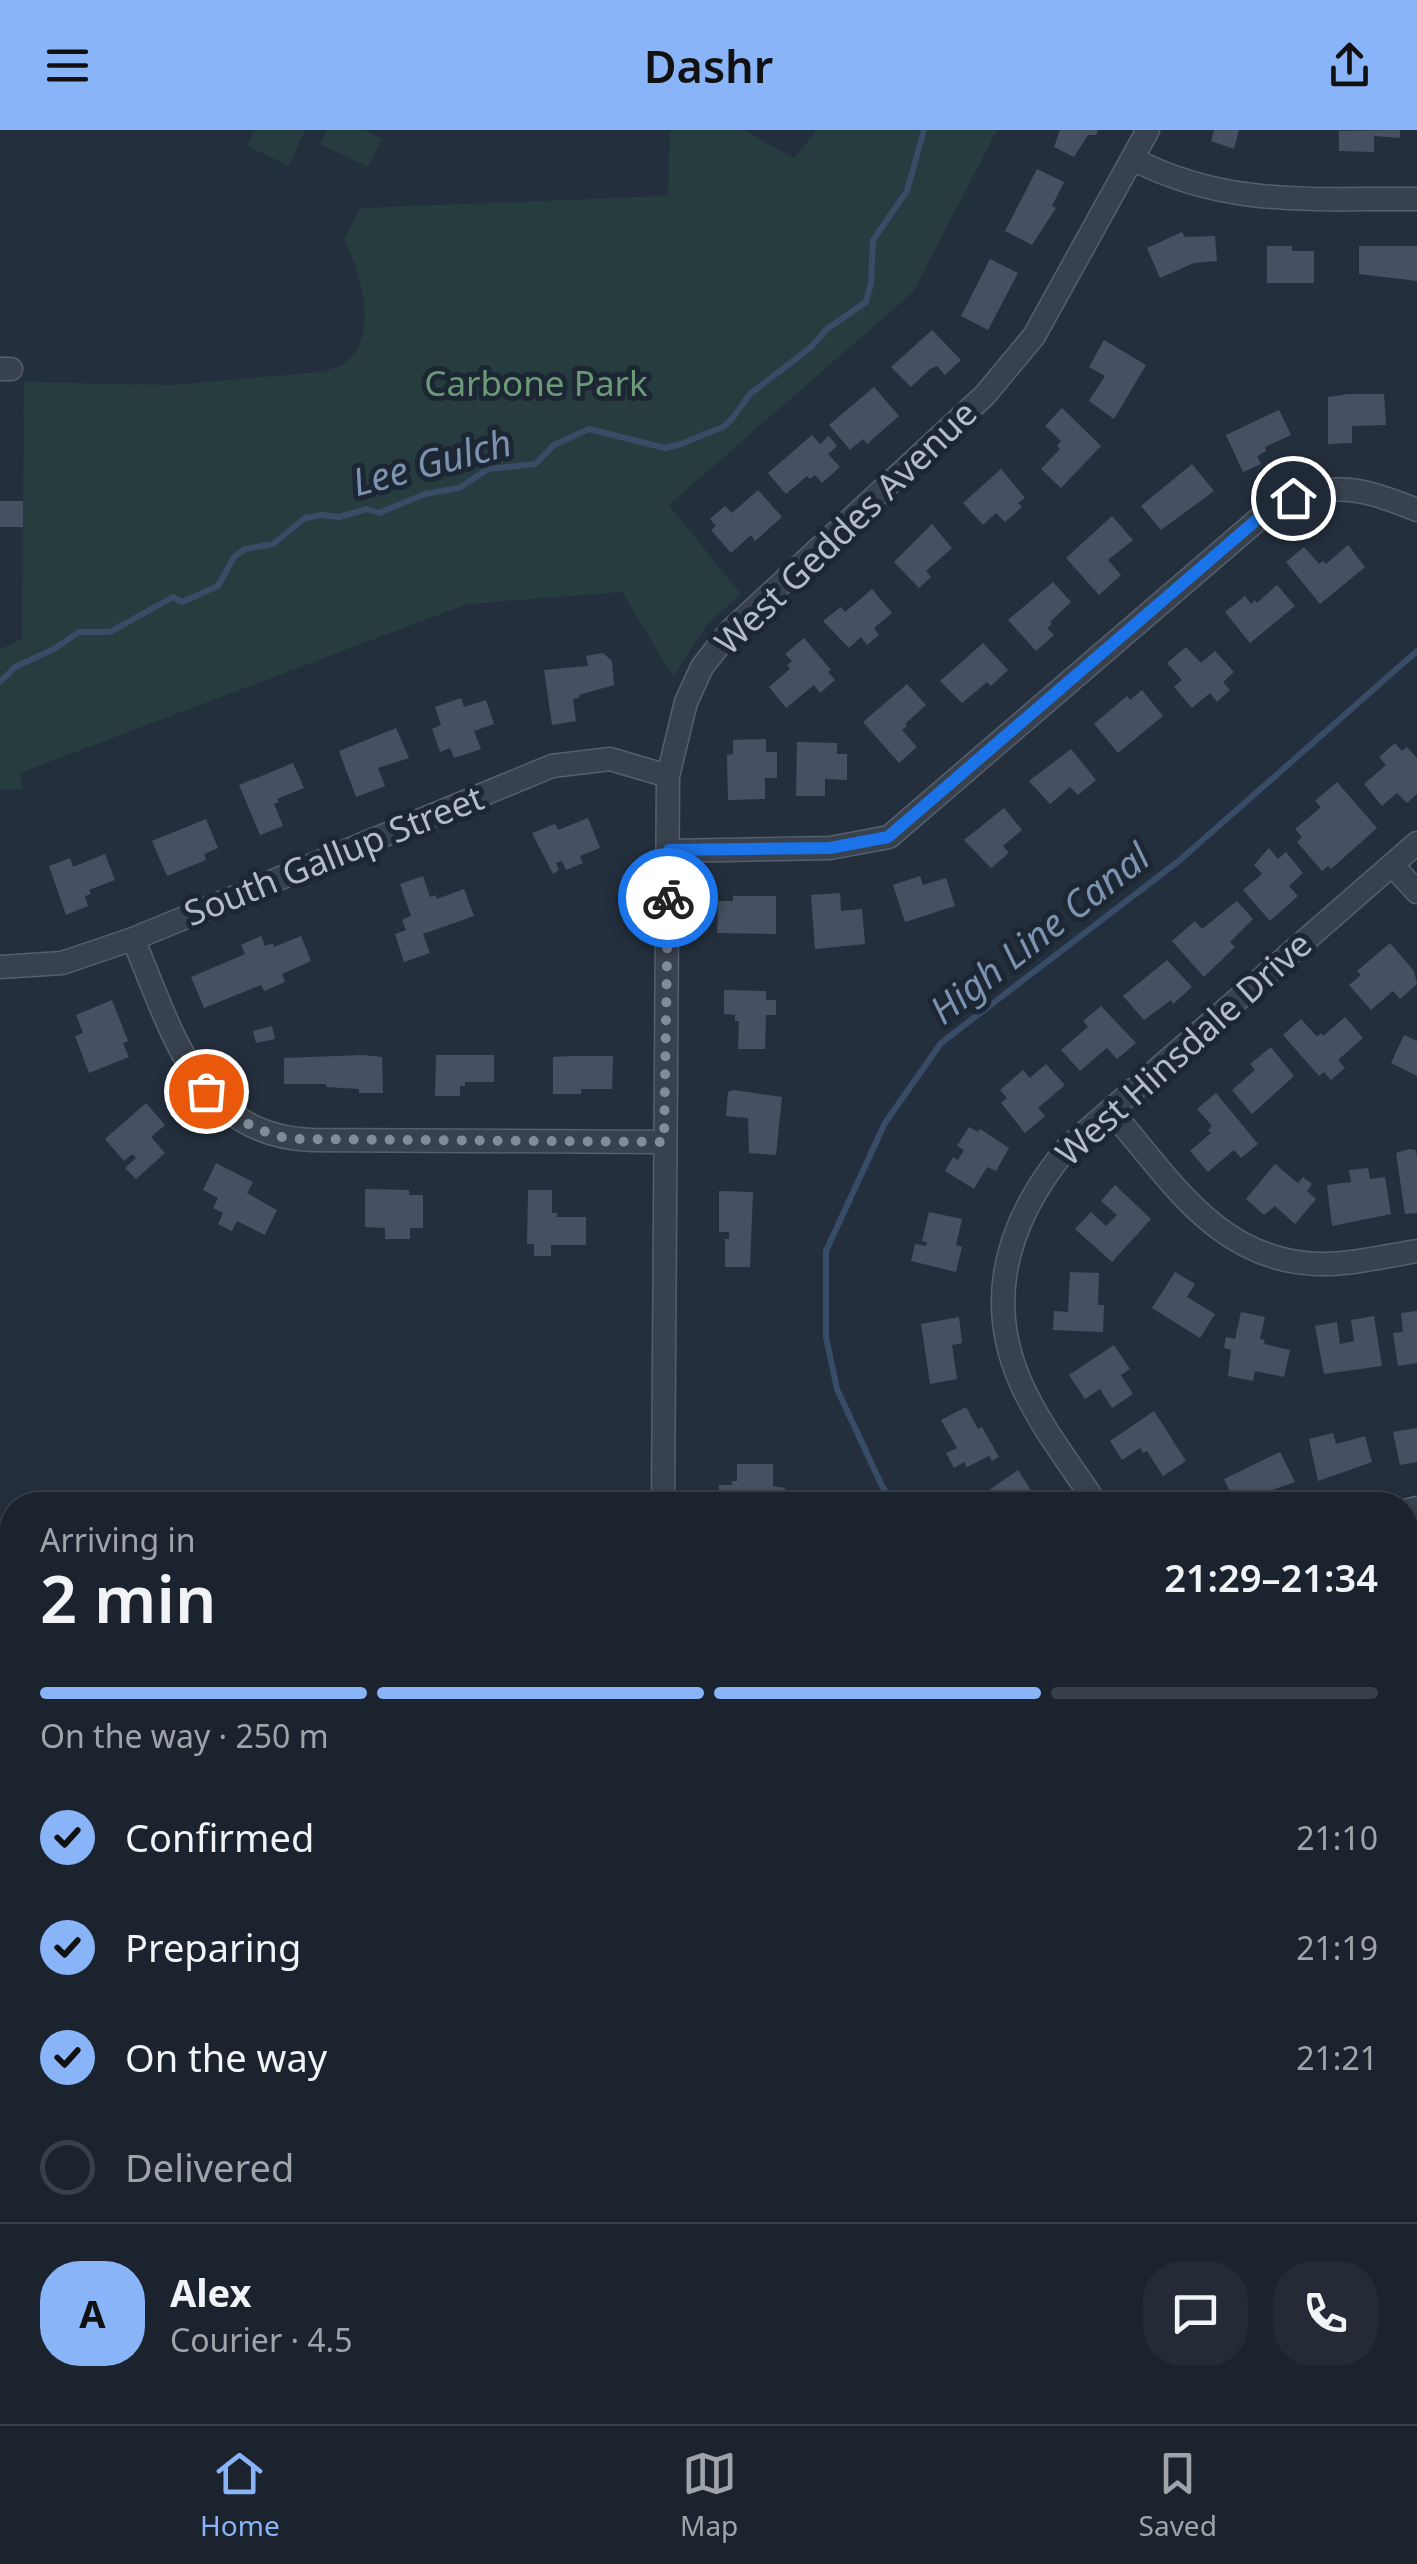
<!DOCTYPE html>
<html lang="en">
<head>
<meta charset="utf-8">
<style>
  body { margin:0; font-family:"Noto Sans",sans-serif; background:#242b36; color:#f1f3f6; height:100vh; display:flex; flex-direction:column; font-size:38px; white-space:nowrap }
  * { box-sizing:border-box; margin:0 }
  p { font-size:32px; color:#a0a4aa }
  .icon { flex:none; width:55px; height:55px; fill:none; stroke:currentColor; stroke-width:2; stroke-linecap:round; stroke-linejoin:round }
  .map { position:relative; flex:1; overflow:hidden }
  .drawer { position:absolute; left:0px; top:1362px; width:1418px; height:932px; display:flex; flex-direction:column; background:#1b232e; border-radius:40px 40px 0 0; box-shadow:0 2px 8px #0004,0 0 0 2px #39404a }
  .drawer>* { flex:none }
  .pin { position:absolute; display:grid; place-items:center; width:85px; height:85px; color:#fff; margin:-42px; border:5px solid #fff; border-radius:50%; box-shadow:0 2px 10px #0007 }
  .courier { position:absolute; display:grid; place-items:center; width:100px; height:100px; margin:-50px; border:8px solid #1a73e8; border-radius:50%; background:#fff; color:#222; box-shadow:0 2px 12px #0007 }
  .overview em { font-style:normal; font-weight:600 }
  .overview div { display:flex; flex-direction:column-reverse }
  .overview { display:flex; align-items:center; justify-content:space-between; height:170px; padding:0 40px }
  h1 { font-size:65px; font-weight:600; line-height:75px }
  .bar { display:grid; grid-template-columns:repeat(4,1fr); gap:15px 10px; align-content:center; height:120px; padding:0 40px }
  .bar i { height:12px; border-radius:8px; background:#39404a }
  .bar .active { background:#8ab4f8 }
  .bar p { grid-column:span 4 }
  .line { display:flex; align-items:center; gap:25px; padding:0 40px; border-top:2px solid #39404a }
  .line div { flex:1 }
  .round { display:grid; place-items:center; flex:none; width:105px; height:105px; border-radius:40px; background:#242b36 }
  ol { padding:0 40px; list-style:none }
  li { display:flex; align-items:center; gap:30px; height:110px }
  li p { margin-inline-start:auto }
  li .icon { padding:10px; border-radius:50%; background:#8ab4f8; color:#111; stroke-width:4 }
  li:last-child { color:#a0a4aa }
  li i { width:55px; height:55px; border:5px solid #39404a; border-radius:50% }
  header { display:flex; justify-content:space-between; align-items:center; height:130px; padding:0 40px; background:#8ab4f8; color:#111; font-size:45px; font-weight:600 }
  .tabs { display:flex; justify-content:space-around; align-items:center; height:140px; border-top:2px solid #39404a; background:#1b232e; font-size:28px; color:#a0a4aa }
  .tabs a { display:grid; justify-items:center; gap:5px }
  .tabs .active { color:#8ab4f8 }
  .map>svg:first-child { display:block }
  .green { fill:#263c3f }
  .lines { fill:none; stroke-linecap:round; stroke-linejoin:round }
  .stream { stroke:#394c67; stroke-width:6 }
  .building { fill:#455162 }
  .lane-casing { stroke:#565f6c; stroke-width:14 }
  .street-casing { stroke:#565f6c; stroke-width:25 }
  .lane { stroke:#38414e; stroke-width:11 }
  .street { stroke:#38414e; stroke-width:22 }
  .done { stroke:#828b98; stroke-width:10; stroke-dasharray:0 18 }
  .route { stroke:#1a73e8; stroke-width:12 }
  .labels { text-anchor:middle; stroke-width:10; stroke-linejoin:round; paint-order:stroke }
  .park-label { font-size:35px; fill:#6b9a76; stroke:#1d2633 }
  .street-label { font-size:35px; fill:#b4bcc9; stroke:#1d2633 }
  .water-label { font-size:38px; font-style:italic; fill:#7c92b1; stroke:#1d2633 }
</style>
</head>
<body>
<header><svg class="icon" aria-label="menu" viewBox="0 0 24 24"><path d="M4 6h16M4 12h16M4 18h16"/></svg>Dashr<svg class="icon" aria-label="share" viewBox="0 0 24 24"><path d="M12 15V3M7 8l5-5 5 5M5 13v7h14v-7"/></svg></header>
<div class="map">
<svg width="1417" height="2294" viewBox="0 0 1417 2294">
  <rect width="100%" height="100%" fill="#242f3e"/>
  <path class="green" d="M 254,0 L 305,0 L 289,36 L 247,16 Z
    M 327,0 L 364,0 L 382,9 L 368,37 L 320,14 Z
    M 670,0 L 743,0 L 794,28 L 817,0 L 997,0 L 913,162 L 669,375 L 741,464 L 707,494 L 673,547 L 622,462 L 467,474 L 20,643 L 23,659 L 0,659 L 0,519 L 22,509 L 24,252 L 172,255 L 321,242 C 327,240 337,238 343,234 C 382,207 360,142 344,109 L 360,78 L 668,66 Z
    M 0,1486 L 12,1486 L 12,1678 L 0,1678 Z"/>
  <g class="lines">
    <path class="stream" d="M 0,552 L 15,537 L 54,519 L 79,502 L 110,502 L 173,467 L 182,472 L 218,456 L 234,427 L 245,419 L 273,414 L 305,388 L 322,385 L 339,387 L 367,379 L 379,383 L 425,364 L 459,358 L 488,339 L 535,334 L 554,315 L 589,299 L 665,318 L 681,314 L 723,297 L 732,289 L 750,264 L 810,218 L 827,199 L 866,172 L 871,153 L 873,110 L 907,61 L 924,0
      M 895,1375 L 882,1356 L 837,1259 L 826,1207 L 826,1121 L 885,993 L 941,913 L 1180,730 L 1417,521
      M 1405,2152 L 1417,2171"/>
  </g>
  <path class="building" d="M 1060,0 L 1098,0 L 1096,5 L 1088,5 L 1074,27 L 1054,17 Z
    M 1214,0 L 1239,0 L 1234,19 L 1211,11 Z
    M 1400,0 L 1400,8 L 1374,6 L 1374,22 L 1339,21 L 1339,1 Z
    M 1037,39 L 1064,52 L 1052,76 L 1056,78 L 1032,115 L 1005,101 Z
    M 1182,102 L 1185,107 L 1215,106 L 1217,131 L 1194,133 L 1160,148 L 1147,118 Z
    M 1267,116 L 1292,116 L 1292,121 L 1314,121 L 1314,153 L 1267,153 Z
    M 1359,116 L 1417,116 L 1417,151 L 1359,144 Z
    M 990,129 L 1018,143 L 988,200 L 961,186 Z
    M 932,200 L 961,230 L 945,245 L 937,236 L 930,239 L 911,257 L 891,237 Z
    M 1104,210 L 1146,235 L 1114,289 L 1089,271 L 1105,246 L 1089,237 Z
    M 874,257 L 899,286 L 867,314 L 863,309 L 850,320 L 829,295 Z
    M 1348,264 L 1384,264 L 1386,295 L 1352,296 L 1352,313 L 1328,314 L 1328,267 Z
    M 1062,278 L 1101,316 L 1061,358 L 1041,339 L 1060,319 L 1057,316 L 1061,311 L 1045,296 Z
    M 1279,280 L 1291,305 L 1265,317 L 1266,321 L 1257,326 L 1261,334 L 1243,342 L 1226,305 Z
    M 812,305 L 820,314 L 829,306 L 837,316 L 828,324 L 840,337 L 822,353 L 815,345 L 810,349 L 807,346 L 786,364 L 768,343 Z
    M 1192,334 L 1214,361 L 1161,400 L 1141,376 Z
    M 1001,339 L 1025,368 L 1018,373 L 1022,377 L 1005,392 L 996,383 L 983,395 L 963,373 Z
    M 758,360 L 782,387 L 755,411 L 751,405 L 731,423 L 711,400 L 716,396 L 710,389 L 725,376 L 732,383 Z
    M 0,371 L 23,371 L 23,397 L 0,397 Z
    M 1112,386 L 1133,410 L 1108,430 L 1121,445 L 1099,465 L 1066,428 Z
    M 932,394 L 952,418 L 926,441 L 931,447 L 919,458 L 894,432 Z
    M 1348,415 L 1365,437 L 1320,474 L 1286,432 L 1304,417 L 1319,434 L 1323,431 L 1326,434 Z
    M 1053,452 L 1071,472 L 1050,492 L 1052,494 L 1047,498 L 1054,505 L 1036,521 L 1008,490 Z
    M 1277,455 L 1295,476 L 1250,513 L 1225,482 L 1245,466 L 1251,474 L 1255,470 L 1257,473 Z
    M 872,459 L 892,483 L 874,498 L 879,505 L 867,515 L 861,507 L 849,518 L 823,491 L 841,477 L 845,482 Z
    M 804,508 L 831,540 L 828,542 L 835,550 L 820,563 L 814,555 L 786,578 L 769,557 L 790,539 L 787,535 L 792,531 L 785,524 Z
    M 983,513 L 1008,540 L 991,556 L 987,552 L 962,573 L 940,551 Z
    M 1186,517 L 1201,533 L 1215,521 L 1234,542 L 1223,552 L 1230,560 L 1217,572 L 1210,563 L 1192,578 L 1174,557 L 1182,550 L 1167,533 Z
    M 603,523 L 612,531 L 614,555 L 579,565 L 579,568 L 573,569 L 576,591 L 552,595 L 544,540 L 588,536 L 586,526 Z
    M 907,554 L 926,575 L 905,594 L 907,596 L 902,600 L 917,617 L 899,633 L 863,592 Z
    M 1142,560 L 1163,586 L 1118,623 L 1094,594 L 1127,566 L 1130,570 Z
    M 461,568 L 464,577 L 486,570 L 494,594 L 474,601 L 481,619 L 454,628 L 450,618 L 440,622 L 432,599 L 441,595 L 435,577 Z
    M 396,598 L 409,628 L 378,638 L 385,656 L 356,667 L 339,621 Z
    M 766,609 L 766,622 L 777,622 L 777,648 L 765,648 L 765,669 L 728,670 L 727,625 L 733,624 L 733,610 Z
    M 797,612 L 837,613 L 837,624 L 847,624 L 847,650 L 825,649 L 825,666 L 796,666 Z
    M 1395,613 L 1402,621 L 1407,617 L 1417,628 L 1417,664 L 1407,673 L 1397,663 L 1382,676 L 1364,654 L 1386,635 L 1379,627 Z
    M 1071,619 L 1096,650 L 1078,665 L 1070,657 L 1050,674 L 1029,651 Z
    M 293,633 L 304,658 L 277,669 L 279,672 L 274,674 L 283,696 L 260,705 L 239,655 Z
    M 1337,652 L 1377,698 L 1331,739 L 1328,736 L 1322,741 L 1297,712 L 1302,707 L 1295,699 L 1321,677 L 1315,671 Z
    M 1004,678 L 1022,700 L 1003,716 L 1009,723 L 991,738 L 964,710 Z
    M 588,688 L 600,718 L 580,726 L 583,733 L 566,740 L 562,731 L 556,733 L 559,740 L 553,744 L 532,703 L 555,694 L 558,700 Z
    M 206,689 L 218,718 L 204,724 L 206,730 L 167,746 L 152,711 Z
    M 1269,718 L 1278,729 L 1286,722 L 1303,743 L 1289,756 L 1298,766 L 1270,791 L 1243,760 L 1262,744 L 1254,735 Z
    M 105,724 L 115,750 L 89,760 L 91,764 L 85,766 L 88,776 L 66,785 L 49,736 L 70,728 L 73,737 Z
    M 423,746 L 430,767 L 436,765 L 437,769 L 464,759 L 474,786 L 423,804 L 430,823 L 404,832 L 395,804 L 406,800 L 402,790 L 411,786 L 400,754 Z
    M 920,746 L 923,755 L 946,748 L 955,776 L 905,792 L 893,755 Z
    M 840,763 L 841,781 L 862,779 L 865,814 L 815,819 L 811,765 Z
    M 733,766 L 776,766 L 776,804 L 717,803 L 718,771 L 733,771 Z
    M 1237,771 L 1253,789 L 1230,812 L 1235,817 L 1204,847 L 1172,811 L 1195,791 L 1202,799 Z
    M 261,806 L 265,816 L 273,813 L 274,817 L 301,806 L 311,831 L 282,844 L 285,852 L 264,861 L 261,855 L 204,878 L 191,847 L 245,824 L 241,815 Z
    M 1390,813 L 1414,841 L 1417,854 L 1400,869 L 1393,861 L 1371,880 L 1349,855 L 1361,845 L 1357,841 Z
    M 1167,830 L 1192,857 L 1173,874 L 1171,870 L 1144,890 L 1123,866 Z
    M 724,860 L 766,861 L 766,870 L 776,870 L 776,885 L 766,885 L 765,919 L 738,919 L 739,891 L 735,891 L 735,885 L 724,884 Z
    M 112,870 L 128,911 L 123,913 L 129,927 L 89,943 L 75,906 L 83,903 L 76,885 Z
    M 1101,876 L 1136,913 L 1117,929 L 1107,918 L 1080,941 L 1061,920 L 1088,897 L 1083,891 Z
    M 1345,887 L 1363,908 L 1338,930 L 1345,938 L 1331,950 L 1324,942 L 1319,946 L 1283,905 L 1301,889 L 1317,907 L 1321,903 L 1323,906 Z
    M 272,896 L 275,909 L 256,913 L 253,901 Z
    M 1404,905 L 1417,911 L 1417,946 L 1391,933 Z
    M 1271,917 L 1294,946 L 1252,984 L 1232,960 L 1255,940 L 1250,934 Z
    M 363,925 L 382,927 L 383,963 L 359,963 L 359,959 L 326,957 L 326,954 L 284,954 L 284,928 Z
    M 436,925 L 494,925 L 494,952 L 465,952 L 465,956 L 460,956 L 460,966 L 435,966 Z
    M 573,926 L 613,926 L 612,959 L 581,959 L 581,964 L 553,964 L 553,927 Z
    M 1046,934 L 1065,955 L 1038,978 L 1045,986 L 1025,1003 L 1001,973 L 1007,968 L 1000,960 L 1023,940 L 1030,948 Z
    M 733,960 L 782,967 L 776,1025 L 749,1023 L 748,988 L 726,986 L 728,962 Z
    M 1216,963 L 1258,1014 L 1241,1028 L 1234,1020 L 1208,1042 L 1190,1021 L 1211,1003 L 1208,1000 L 1212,996 L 1197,979 Z
    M 146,973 L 165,995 L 151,1007 L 165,1023 L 136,1049 L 125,1038 L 136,1028 L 132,1024 L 124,1031 L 105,1009 Z
    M 969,997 L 978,1002 L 980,999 L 1009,1018 L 996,1041 L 987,1037 L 974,1059 L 945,1041 L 953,1027 L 958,1030 L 964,1020 L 957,1016 Z
    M 1409,1019 L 1416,1020 L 1417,1027 L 1417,1083 L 1405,1084 L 1396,1023 Z
    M 216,1033 L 253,1052 L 247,1063 L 277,1080 L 265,1105 L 237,1091 L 232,1101 L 218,1094 L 223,1083 L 213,1078 L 218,1068 L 203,1060 Z
    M 1275,1034 L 1298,1053 L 1303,1047 L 1312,1054 L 1307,1061 L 1316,1069 L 1295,1094 L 1275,1076 L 1264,1085 L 1246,1069 Z
    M 1368,1038 L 1370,1049 L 1385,1047 L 1391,1084 L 1332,1096 L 1327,1055 L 1351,1052 L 1349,1040 Z
    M 1115,1055 L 1151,1089 L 1112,1132 L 1075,1099 L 1091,1082 L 1106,1096 L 1117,1085 L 1101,1071 Z
    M 365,1059 L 409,1060 L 409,1065 L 423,1065 L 423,1098 L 410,1098 L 410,1109 L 385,1109 L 385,1098 L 365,1097 Z
    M 528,1060 L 552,1060 L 552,1083 L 557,1083 L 557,1087 L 586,1087 L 586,1115 L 551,1115 L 551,1126 L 534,1126 L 534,1114 L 527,1114 Z
    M 719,1061 L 753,1062 L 750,1137 L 725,1137 L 725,1109 L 729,1109 L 729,1102 L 719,1102 Z
    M 929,1082 L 962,1089 L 956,1115 L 962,1117 L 956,1142 L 911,1131 L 915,1114 L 926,1116 L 927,1112 L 922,1111 Z
    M 1070,1142 L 1099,1143 L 1098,1175 L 1104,1175 L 1103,1202 L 1053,1200 L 1054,1181 L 1068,1182 Z
    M 1175,1142 L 1195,1154 L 1187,1167 L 1215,1184 L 1200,1208 L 1152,1178 Z
    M 1417,1181 L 1417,1233 L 1398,1236 L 1393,1203 L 1403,1202 L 1401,1183 Z
    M 1241,1182 L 1265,1187 L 1260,1209 L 1265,1210 L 1264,1214 L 1290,1220 L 1284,1247 L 1255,1241 L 1253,1251 L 1228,1246 L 1231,1220 L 1224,1218 L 1226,1207 L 1235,1209 Z
    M 1374,1186 L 1382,1236 L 1324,1244 L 1315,1196 L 1337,1192 L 1340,1214 L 1354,1211 L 1351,1190 Z
    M 959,1187 L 962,1213 L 952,1215 L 957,1249 L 930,1254 L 921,1194 Z
    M 1114,1215 L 1130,1239 L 1121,1245 L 1133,1264 L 1112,1278 L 1100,1259 L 1085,1269 L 1069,1245 Z
    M 966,1277 L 978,1299 L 982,1297 L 999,1327 L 992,1331 L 989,1326 L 967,1337 L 964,1332 L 954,1338 L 946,1323 L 957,1318 L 941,1290 Z
    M 1154,1281 L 1186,1331 L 1163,1346 L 1147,1321 L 1143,1323 L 1140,1318 L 1122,1330 L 1110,1311 Z
    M 1417,1298 L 1417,1332 L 1400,1335 L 1393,1302 Z
    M 1333,1303 L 1336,1314 L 1365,1306 L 1372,1332 L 1318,1351 L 1309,1309 Z
    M 1280,1322 L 1295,1352 L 1264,1363 L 1270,1375 L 1236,1375 L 1224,1349 Z
    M 737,1334 L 773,1334 L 773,1356 L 785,1358 L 784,1375 L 719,1375 L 719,1355 L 732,1355 L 732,1351 L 737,1351 Z
    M 1018,1340 L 1039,1373 L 984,1375 L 979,1367 Z
    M 1411,1437 L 1417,1456 L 1417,1485 L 1405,1489 L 1405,1438 Z
    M 1417,1558 L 1417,1594 L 1405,1596 L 1405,1562 Z
    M 1417,1707 L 1417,1755 L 1414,1748 L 1405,1751 L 1405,1713 Z
    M 1405,1967 L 1409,1974 L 1414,1971 L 1417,1976 L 1417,2025 L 1405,2033 Z
    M 713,2282 L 740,2282 L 739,2294 L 713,2294 Z
    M 1219,2282 L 1276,2282 L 1279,2294 L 1237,2294 L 1236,2288 L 1222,2292 Z
    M 1329,2282 L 1359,2282 L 1361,2289 L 1347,2294 L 1333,2294 Z"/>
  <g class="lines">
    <defs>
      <path id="lane" d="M 0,1931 L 8,1940 L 8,2138"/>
      <path id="street" d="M 1133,29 C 1227,78 1315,68 1417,69
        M 0,239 L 11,239
        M 669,721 L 830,718 L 889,707 L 1261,387 C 1325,350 1350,353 1417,380
        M 1392,735 L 1417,762
        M 133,809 C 172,899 196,1006 312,1010 L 664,1012
        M 0,837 L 62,833 L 133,809 L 552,636 L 610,629 L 668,646
        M 1111,981 C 1171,1050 1218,1131 1318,1134 C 1350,1135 1385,1126 1417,1121
        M 663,1375 L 668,646 L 686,572 L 702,537 L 731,500 L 985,265 L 1034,206 L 1148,0
        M 1097,1375 C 1071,1335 1039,1295 1020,1251 C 983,1165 1010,1087 1067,1018 L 1417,713
        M 1405,1381 L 1417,1378
        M 1405,1652 L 1417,1647
        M 1405,1850 L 1417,1869
        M 1405,2131 L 1417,2131
        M 0,2138 L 12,2138
        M 178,2282 L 178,2294
        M 661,2282 L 661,2294
        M 1122,2282 L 1123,2294"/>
    </defs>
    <use href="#lane" class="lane-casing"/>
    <use href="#street" class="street-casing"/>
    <use href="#lane" class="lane"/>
    <use href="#street" class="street"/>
  </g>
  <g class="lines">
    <path class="done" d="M 206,961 C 232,987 254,1001 290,1009 L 664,1012 L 668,768"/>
    <path class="route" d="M 668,768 L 669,720 L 830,718 L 888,707 L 1261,386 L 1293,368"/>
  </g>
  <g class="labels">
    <g class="park-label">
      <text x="536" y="266">Carbone Park</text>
    </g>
    <g class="street-label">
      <text transform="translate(846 398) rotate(-44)" y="12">West Geddes Avenue</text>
      <text transform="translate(334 726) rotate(-22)" y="12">South Gallup Street</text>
      <text transform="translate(1184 919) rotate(-42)" y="12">West Hinsdale Drive</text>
    </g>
    <g class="water-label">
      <text transform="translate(432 333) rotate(-15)" y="13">Lee Gulch</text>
      <text transform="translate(1040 804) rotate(-38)" y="13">High Line Canal</text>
    </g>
  </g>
</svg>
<div class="pin" style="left:206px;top:961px;background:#ea580c"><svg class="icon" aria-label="bag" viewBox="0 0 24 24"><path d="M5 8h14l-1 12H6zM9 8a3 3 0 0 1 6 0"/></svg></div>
<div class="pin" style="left:1293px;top:368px;background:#1f2937"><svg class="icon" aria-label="home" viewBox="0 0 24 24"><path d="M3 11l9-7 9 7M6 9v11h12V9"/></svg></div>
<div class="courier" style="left:668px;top:768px"><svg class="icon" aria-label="bike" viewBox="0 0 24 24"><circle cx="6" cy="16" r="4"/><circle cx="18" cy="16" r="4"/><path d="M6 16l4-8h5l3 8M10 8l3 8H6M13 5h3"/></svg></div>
<section class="drawer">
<div class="overview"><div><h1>2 min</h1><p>Arriving in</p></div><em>21:29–21:34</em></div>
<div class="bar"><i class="active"></i><i class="active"></i><i class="active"></i><i></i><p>On the way · 250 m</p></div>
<ol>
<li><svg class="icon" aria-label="check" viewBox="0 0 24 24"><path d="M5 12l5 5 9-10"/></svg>Confirmed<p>21:10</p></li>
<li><svg class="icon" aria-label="check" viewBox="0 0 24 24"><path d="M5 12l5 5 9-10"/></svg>Preparing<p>21:19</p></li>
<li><svg class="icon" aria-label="check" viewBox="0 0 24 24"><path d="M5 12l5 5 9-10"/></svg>On the way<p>21:21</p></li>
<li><i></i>Delivered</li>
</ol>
<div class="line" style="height:180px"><b class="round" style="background:#8ab4f8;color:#111">A</b><div><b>Alex</b><p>Courier · 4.5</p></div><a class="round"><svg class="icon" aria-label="chat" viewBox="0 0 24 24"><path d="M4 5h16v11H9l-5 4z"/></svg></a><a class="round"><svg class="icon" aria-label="phone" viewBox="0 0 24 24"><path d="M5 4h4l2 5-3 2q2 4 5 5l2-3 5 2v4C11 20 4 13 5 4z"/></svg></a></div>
</section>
</div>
<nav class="tabs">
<a class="active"><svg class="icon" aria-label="home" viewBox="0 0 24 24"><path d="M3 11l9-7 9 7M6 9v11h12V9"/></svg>Home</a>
<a><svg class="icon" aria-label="map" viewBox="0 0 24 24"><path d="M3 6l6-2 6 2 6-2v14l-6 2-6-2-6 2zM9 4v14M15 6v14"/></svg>Map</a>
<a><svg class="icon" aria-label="saved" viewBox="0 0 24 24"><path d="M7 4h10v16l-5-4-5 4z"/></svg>Saved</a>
</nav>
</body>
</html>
